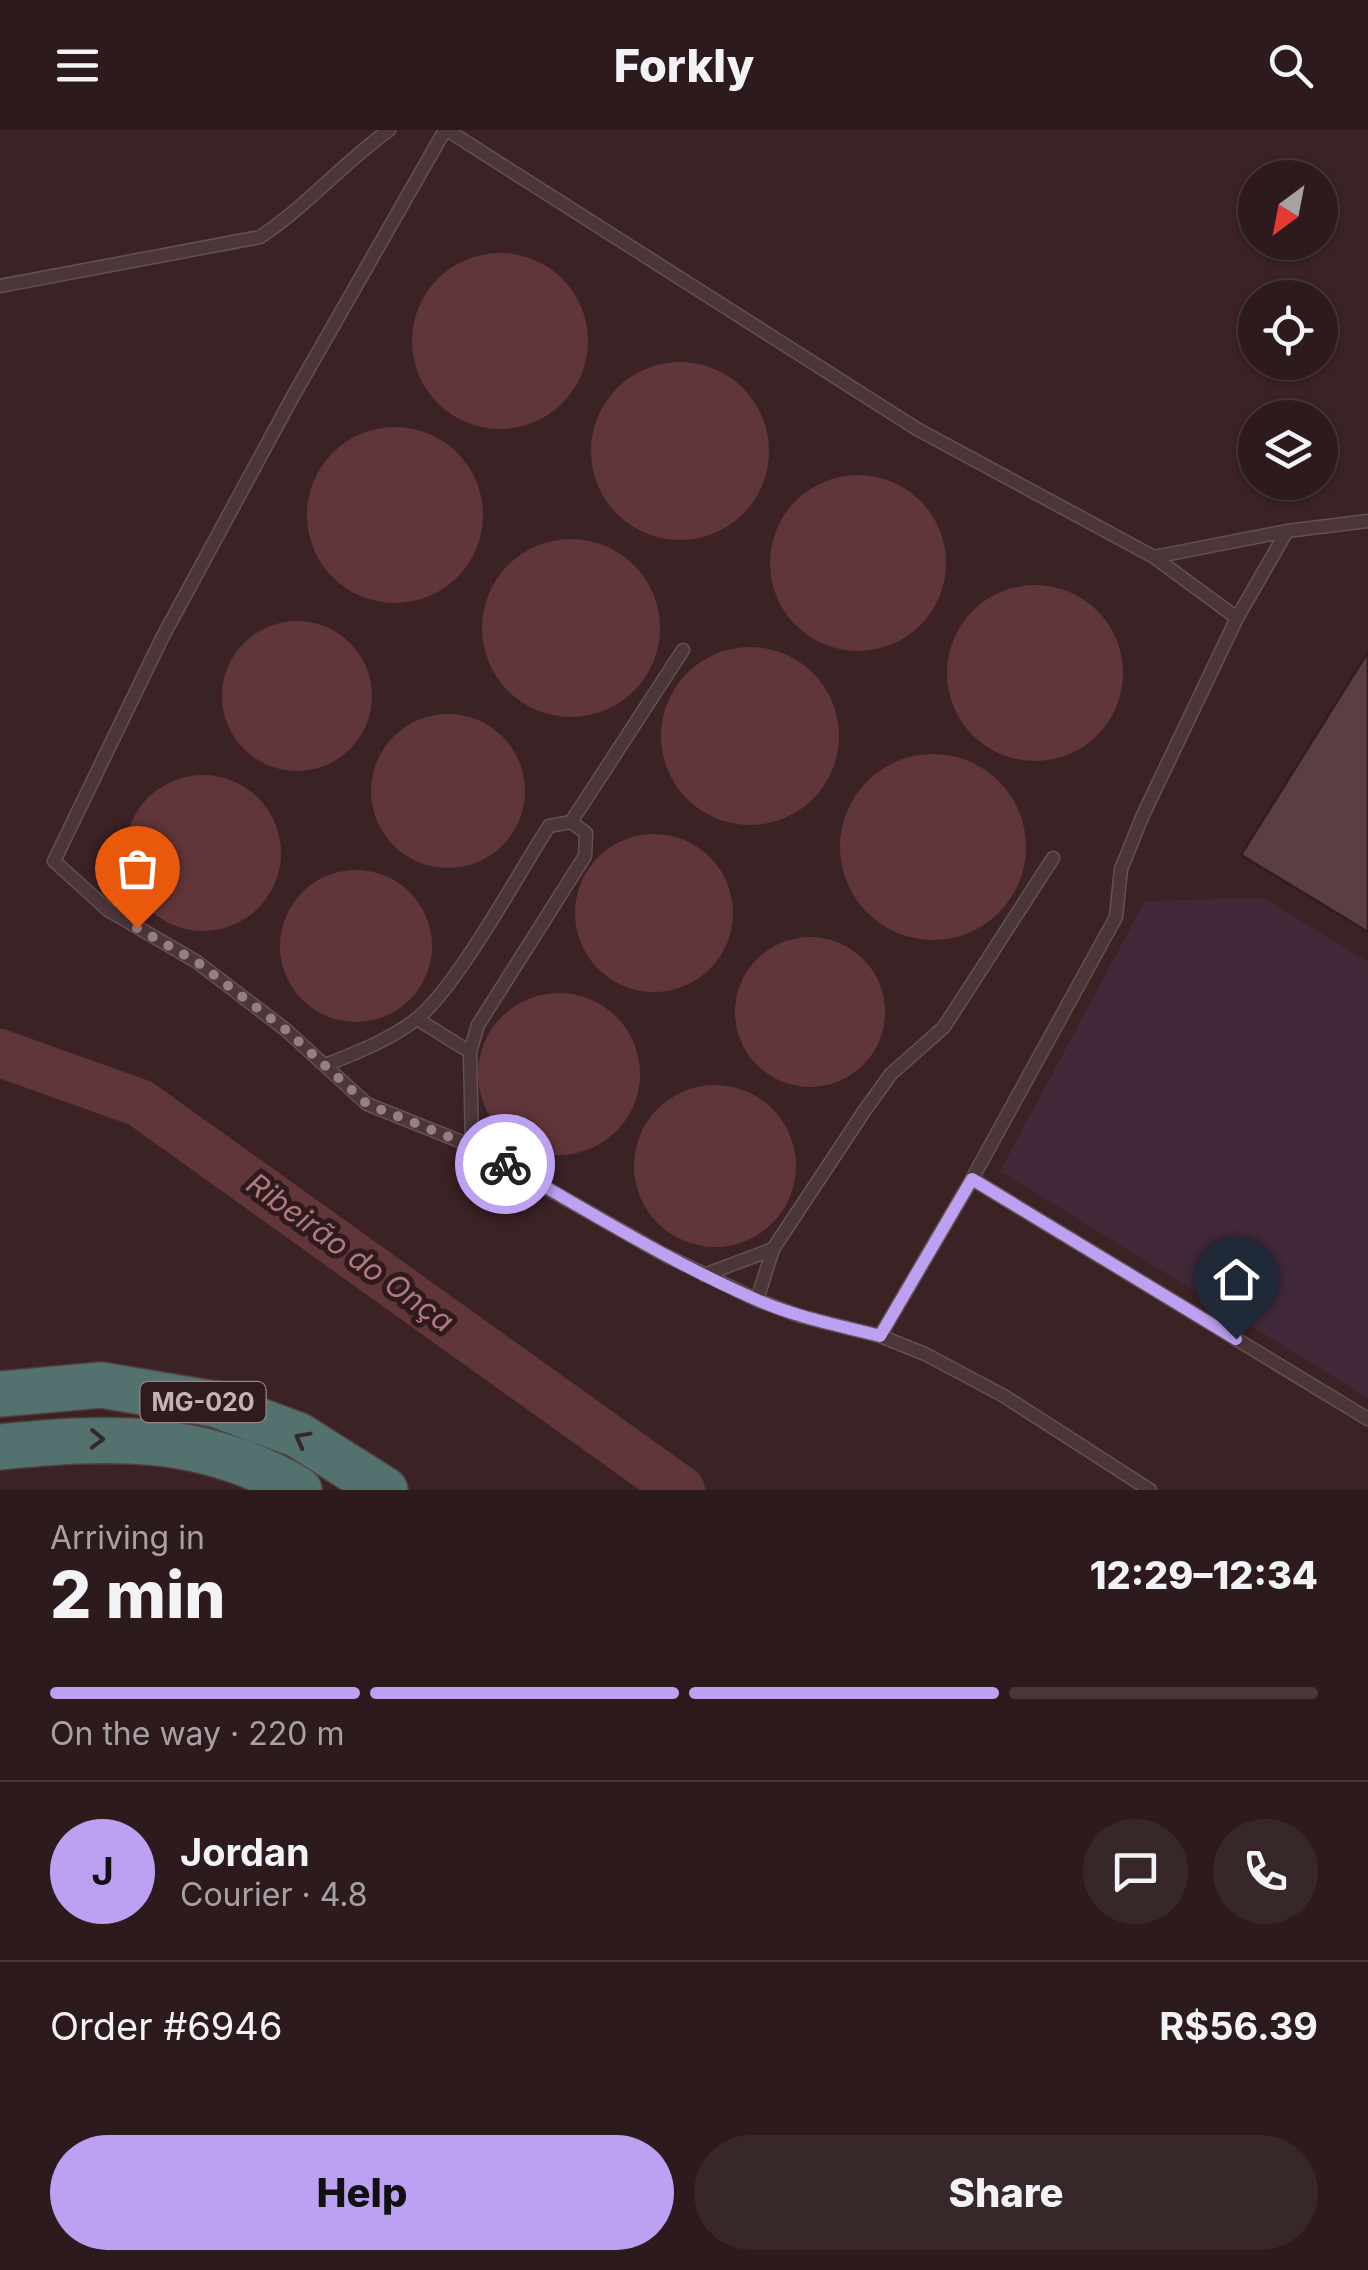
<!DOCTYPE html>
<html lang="en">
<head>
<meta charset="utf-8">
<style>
  body { margin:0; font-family:Inter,sans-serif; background:#382729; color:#f1f3f6; height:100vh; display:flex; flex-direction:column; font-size:38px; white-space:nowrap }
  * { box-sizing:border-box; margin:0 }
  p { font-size:32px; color:#a6a1a3 }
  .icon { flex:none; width:55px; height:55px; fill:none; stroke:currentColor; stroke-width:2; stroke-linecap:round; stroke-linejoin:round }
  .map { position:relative; height:1360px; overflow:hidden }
  .details { display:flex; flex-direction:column; background:#2c1a1c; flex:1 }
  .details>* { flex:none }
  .needle { width:65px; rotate:212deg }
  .fabs { position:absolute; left:1238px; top:30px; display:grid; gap:20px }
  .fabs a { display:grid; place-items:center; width:100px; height:100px; border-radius:50%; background:#2c1a1c; box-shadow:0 2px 8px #0004,0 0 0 2px #48383b; font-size:50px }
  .pin { position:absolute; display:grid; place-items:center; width:85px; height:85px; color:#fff; margin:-102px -42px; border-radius:50% 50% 50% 0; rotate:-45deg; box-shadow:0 0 10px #0007 }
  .pin .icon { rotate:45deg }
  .courier { position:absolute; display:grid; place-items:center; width:100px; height:100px; margin:-50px; border:8px solid #bca0f2; border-radius:50%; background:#fff; color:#222; box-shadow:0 2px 12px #0007 }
  .summary em { font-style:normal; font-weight:800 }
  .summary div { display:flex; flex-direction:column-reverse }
  .summary { display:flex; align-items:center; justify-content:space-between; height:170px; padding:0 50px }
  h1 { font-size:65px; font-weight:800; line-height:75px }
  .bar { display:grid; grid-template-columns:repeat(4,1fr); gap:15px 10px; align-content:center; height:120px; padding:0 50px }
  .bar i { height:12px; border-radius:8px; background:#48383b }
  .bar .current { background:#bca0f2 }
  .bar p { grid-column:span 4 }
  .line { display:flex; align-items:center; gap:25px; padding:0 50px; border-top:2px solid #48383b }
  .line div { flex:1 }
  .round { display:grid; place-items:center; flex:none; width:105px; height:105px; border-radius:52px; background:#382729 }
  .cta { display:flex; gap:20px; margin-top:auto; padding:20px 50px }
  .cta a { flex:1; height:115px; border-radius:60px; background:#bca0f2; color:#111; font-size:40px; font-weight:800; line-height:115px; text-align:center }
  .cta a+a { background:#382729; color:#f1f3f6 }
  header { display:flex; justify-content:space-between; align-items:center; height:130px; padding:0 50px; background:#2c1a1c; font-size:45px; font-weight:800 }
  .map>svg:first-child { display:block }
  .green { fill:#41293a }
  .water { fill:#61363a }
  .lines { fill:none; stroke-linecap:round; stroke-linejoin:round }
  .river { stroke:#61363a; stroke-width:48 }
  .building { fill:#5a3e42; stroke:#311d1f; stroke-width:2.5 }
  .lane-casing { stroke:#655153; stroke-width:15 }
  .highway-casing { stroke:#523e40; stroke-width:48 }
  .lane { stroke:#4b3638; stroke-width:12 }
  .highway { stroke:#53716e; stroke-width:45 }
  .oneway { stroke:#342829 }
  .done { stroke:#967f81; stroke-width:10; stroke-dasharray:0 18 }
  .route { stroke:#bca0f2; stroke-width:12 }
  .labels { text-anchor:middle; stroke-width:10; stroke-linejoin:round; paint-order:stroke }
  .shield { fill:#2f1b1d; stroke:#998486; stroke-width:2.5 }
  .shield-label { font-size:25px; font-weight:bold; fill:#c7b1b3 }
  .water-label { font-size:30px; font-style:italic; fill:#ae797f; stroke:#2f1b1d }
</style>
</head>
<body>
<header><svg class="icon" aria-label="menu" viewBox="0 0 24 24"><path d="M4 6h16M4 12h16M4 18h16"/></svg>Forkly<svg class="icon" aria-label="search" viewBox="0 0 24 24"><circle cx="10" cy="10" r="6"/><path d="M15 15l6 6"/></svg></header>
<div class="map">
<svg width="1368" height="1360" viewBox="0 0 1368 1360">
  <rect width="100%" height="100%" fill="#3a2225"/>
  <path class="green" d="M 1264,768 L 1368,832 L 1368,1268 L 1000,1041 L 1145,771 Z"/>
  <path class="water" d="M412 211a88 88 0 1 1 176 0a88 88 0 1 1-176 0Z
    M591 321a89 89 0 1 1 178 0a89 89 0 1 1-178 0Z
    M307 385a88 88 0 1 1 176 0a88 88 0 1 1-176 0Z
    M770 433a88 88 0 1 1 176 0a88 88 0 1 1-176 0Z
    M482 498a89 89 0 1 1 178 0a89 89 0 1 1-178 0Z
    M947 543a88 88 0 1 1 176 0a88 88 0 1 1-176 0Z
    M222 566a75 75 0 1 1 150 0a75 75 0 1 1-150 0Z
    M661 606a89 89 0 1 1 178 0a89 89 0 1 1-178 0Z
    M371 661a77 77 0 1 1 154 0a77 77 0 1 1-154 0Z
    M840 717a93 93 0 1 1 186 0a93 93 0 1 1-186 0Z
    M125 723a78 78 0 1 1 156 0a78 78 0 1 1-156 0Z
    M575 783a79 79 0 1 1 158 0a79 79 0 1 1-158 0Z
    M280 816a76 76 0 1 1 152 0a76 76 0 1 1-152 0Z
    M735 882a75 75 0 1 1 150 0a75 75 0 1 1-150 0Z
    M478 944a81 81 0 1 1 162 0a81 81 0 1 1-162 0Z
    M634 1036a81 81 0 1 1 162 0a81 81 0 1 1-162 0Z"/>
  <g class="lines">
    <path class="river" d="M 0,923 L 140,973 L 681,1360"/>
  </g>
  <path class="building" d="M 1368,522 L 1368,802 L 1241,725 Z"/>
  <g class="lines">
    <defs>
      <path id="lane" d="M 445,0 L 292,268 L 162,508 L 54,731 L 108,780 L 197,832 L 286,900 L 367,974 L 472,1016 L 663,1124 L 757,1170 L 800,1186 L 880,1206 L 925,1224 L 1004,1266 L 1150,1360
        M 447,0 L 917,299 L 1154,427 L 1287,401 L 1368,391
        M 0,156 L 260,107 C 307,76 343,33 389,0
        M 1287,401 L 1237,488 L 1143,685 L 1121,739 L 1116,787 L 972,1049 L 1368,1289
        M 1154,427 L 1237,488
        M 571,692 L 683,520
        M 417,889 L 470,922
        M 325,935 C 356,923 387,911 414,891 C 455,861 518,744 549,696 L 571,692 L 586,703 L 585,726 L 478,895 L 470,922 L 472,1016
        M 704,1145 L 773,1119
        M 757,1170 L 773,1119 L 865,980 L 891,944 L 944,897 L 1053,728
        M 880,1206 L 972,1049"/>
      <path id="highway" d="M 0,1264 L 101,1255 L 214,1274 L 298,1305 L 385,1360
        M 0,1317 C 107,1306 203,1302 299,1360"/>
    </defs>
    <use href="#lane" class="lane-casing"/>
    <use href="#highway" class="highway-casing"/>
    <use href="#lane" class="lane"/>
    <use href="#highway" class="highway"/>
  </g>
  <defs><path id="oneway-chevron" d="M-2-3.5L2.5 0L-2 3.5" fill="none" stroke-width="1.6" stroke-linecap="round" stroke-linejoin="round" transform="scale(2.5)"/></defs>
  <g class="oneway">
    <use href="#oneway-chevron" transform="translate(97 1309) rotate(1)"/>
    <use href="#oneway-chevron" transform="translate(302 1309) rotate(-152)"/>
  </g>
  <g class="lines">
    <path class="done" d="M 137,798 L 197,832 L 286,900 L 367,974 L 472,1016 L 505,1034"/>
    <path class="route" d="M 505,1034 C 587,1080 668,1131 755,1169 C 795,1187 837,1195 880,1206 L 972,1049 L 1236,1209"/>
  </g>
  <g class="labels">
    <rect class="shield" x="140.5" y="1252" width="125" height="40" rx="8"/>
    <g class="shield-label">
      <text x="203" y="1281">MG-020</text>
    </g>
    <g class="water-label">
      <text transform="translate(350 1123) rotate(36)" y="10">Ribeirão do Onça</text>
    </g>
  </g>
</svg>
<div class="fabs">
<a><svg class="needle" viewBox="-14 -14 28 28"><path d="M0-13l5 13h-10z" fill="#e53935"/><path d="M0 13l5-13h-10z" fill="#a6a1a3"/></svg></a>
<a><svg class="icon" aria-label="locate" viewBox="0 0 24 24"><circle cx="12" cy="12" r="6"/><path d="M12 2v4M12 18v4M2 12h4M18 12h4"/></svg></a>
<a><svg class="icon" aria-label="layers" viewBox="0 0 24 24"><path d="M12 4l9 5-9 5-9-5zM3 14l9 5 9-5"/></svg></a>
</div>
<div class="pin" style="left:137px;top:798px;background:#ea580c"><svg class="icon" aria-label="bag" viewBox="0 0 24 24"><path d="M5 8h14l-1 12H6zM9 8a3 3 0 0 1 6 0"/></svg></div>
<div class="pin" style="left:1236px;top:1209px;background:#1f2937"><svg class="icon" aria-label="home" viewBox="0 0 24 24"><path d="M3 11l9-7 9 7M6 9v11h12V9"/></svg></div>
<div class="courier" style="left:505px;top:1034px"><svg class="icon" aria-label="bike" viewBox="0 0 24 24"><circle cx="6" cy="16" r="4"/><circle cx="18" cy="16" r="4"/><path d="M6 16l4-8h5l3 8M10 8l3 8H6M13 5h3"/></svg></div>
</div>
<section class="details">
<div class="summary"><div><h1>2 min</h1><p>Arriving in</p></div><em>12:29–12:34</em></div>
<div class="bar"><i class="current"></i><i class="current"></i><i class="current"></i><i></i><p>On the way · 220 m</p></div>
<div class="line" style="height:180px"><b class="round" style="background:#bca0f2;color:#111">J</b><div><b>Jordan</b><p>Courier · 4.8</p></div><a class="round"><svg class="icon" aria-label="chat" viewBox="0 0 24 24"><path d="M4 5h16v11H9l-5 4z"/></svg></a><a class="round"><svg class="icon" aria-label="phone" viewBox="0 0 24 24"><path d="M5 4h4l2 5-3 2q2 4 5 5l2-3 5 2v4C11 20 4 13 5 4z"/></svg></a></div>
<div class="line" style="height:130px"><div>Order #6946</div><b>R$56.39</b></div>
<div class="cta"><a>Help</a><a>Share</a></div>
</section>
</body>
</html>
